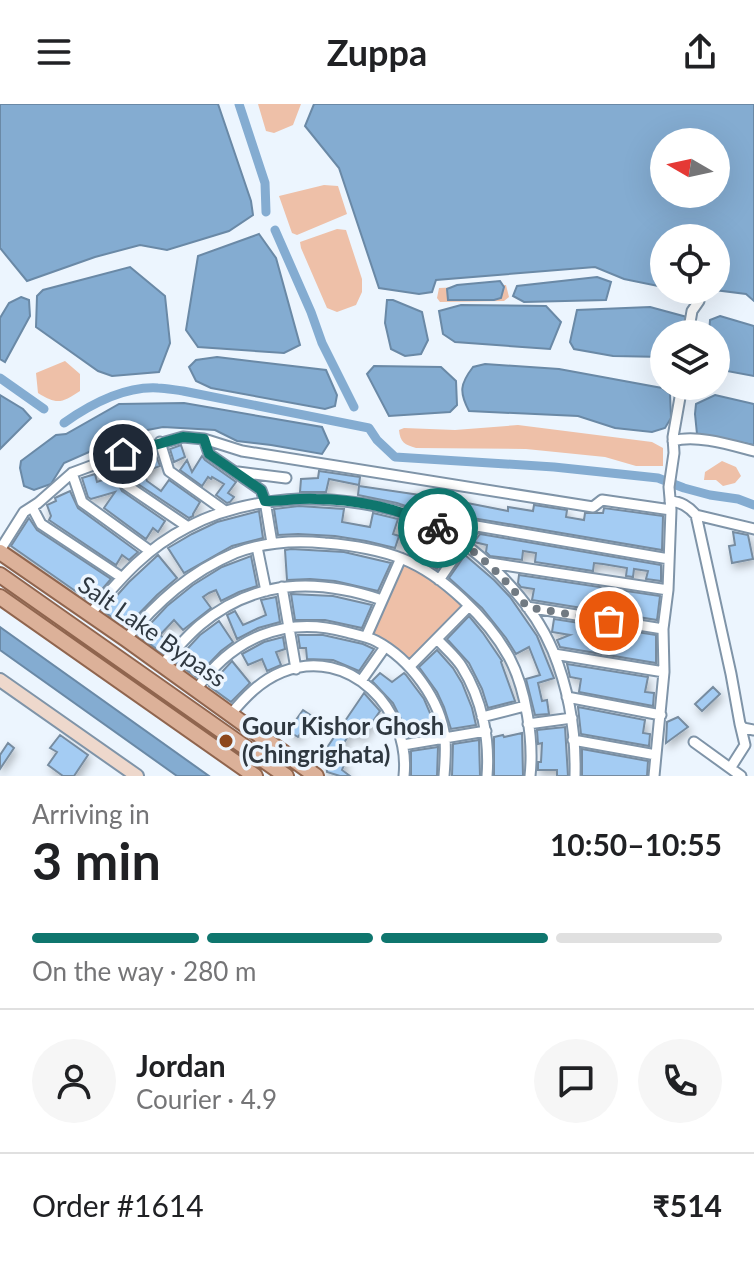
<!DOCTYPE html>
<html lang="en">
<head>
<meta charset="utf-8">
<style>
  body { margin:0; font-family:Lato,sans-serif; background:#f6f6f6; color:#202124; height:100vh; display:flex; flex-direction:column; font-size:30px; white-space:nowrap }
  * { box-sizing:border-box; margin:0 }
  p { font-size:26px; color:#757577 }
  .icon { flex:none; width:44px; height:44px; fill:none; stroke:currentColor; stroke-width:2; stroke-linecap:round; stroke-linejoin:round }
  .map { position:relative; height:672px; overflow:hidden }
  .side { display:flex; flex-direction:column; background:#fff; flex:1 }
  .side>* { flex:none }
  .needle { width:52px; rotate:279deg }
  .tools { position:absolute; left:650px; top:24px; display:grid; gap:16px }
  .tools a { display:grid; place-items:center; width:80px; height:80px; border-radius:50%; background:#fff; box-shadow:0 8px 32px #0002; font-size:40px }
  .pin { position:absolute; display:grid; place-items:center; width:68px; height:68px; color:#fff; margin:-34px; border:4px solid #fff; border-radius:50%; box-shadow:0 2px 8px #0007 }
  .courier { position:absolute; display:grid; place-items:center; width:80px; height:80px; margin:-40px; border:6px solid #0f766e; border-radius:50%; background:#fff; color:#222; box-shadow:0 2px 10px #0007 }
  .summary em { font-style:normal; font-weight:700 }
  .summary div { display:flex; flex-direction:column-reverse }
  .summary { display:flex; align-items:center; justify-content:space-between; height:136px; padding:0 32px }
  h1 { font-size:52px; font-weight:700; line-height:60px }
  .bar { display:grid; grid-template-columns:repeat(4,1fr); gap:12px 8px; align-content:center; height:96px; padding:0 32px }
  .bar i { height:10px; border-radius:6px; background:#e0e0e0 }
  .bar .selected { background:#0f766e }
  .bar p { grid-column:span 4 }
  .line { display:flex; align-items:center; gap:20px; padding:0 32px; border-top:2px solid #e0e0e0 }
  .line div { flex:1 }
  .round { display:grid; place-items:center; flex:none; width:84px; height:84px; border-radius:42px; background:#f6f6f6 }
  header { display:flex; justify-content:space-between; align-items:center; height:104px; padding:0 32px; background:#fff; font-size:36px; font-weight:700 }
  .map>svg:first-child { display:block }
  .green { fill:#eec0a8 }
  .water { fill:#84acd1; stroke:#6a89a6; stroke-width:2; fill-rule:evenodd }
  .lines { fill:none; stroke-linecap:round; stroke-linejoin:round }
  .canal { stroke:#84acd1; stroke-width:9 }
  .building { fill:#a4ccf3; stroke:#778ca0; stroke-width:2; filter:url(#shadow) }
  .street-casing { stroke:#7f94a8; stroke-width:13 }
  .secondary-casing { stroke:#7f94a8; stroke-width:16 }
  .primary-casing { stroke:#90654e; stroke-width:18 }
  .street { stroke:#fff; stroke-width:9 }
  .secondary { stroke:#eed8cc; stroke-width:12 }
  .primary { stroke:#dcb199; stroke-width:14 }
  .done { stroke:#717a82; stroke-width:8; stroke-dasharray:0 14.4 }
  .route { stroke:#0f766e; stroke-width:10 }
  .poi-dot { fill:#8d481e; stroke:#ecf5fe; stroke-width:3 }
  .labels { text-anchor:middle; stroke-width:7; stroke-linejoin:round; paint-order:stroke }
  .street-label { font-size:24px; fill:#2f3840; stroke:#ecf5fe }
  .poi-label { font-size:24px; font-weight:bold; fill:#2f3840; stroke:#ecf5fe; text-anchor:start }
</style>
</head>
<body>
<header><svg class="icon" aria-label="menu" viewBox="0 0 24 24"><path d="M4 6h16M4 12h16M4 18h16"/></svg>Zuppa<svg class="icon" aria-label="share" viewBox="0 0 24 24"><path d="M12 15V3M7 8l5-5 5 5M5 13v7h14v-7"/></svg></header>
<div class="map">
<svg width="754" height="672" viewBox="0 0 754 672">
  <defs>
    <filter id="shadow"><feDropShadow dx="2.5" dy="4.5" stdDeviation="4" flood-color="#0004"/></filter>
  </defs>
  <rect width="100%" height="100%" fill="#ecf5fe"/>
  <path class="green" d="M 258,0 L 301,0 L 293,21 L 274,29 L 266,27 Z
    M 324,81 L 338,82 L 347,110 L 297,131 L 292,129 L 279,92 Z
    M 337,125 L 346,126 L 362,175 L 362,188 L 356,201 L 337,208 L 327,204 L 301,144 L 300,138 Z
    M 506,181 L 509,193 L 504,197 L 440,198 L 437,194 L 439,184 Z
    M 65,257 L 80,270 L 80,287 C 62,299 57,301 38,289 L 36,269 Z
    M 518,321 L 652,338 L 663,344 L 663,362 L 636,362 L 605,353 L 526,345 L 416,344 C 405,341 400,338 399,326 L 404,324 L 455,326 Z
    M 722,357 L 736,363 L 741,372 L 735,379 L 723,382 L 716,376 L 704,376 L 705,368 Z
    M 402,458 L 439,480 L 465,502 L 409,558 L 370,531 Z"/>
  <path class="water" d="M 0,0 L 218,0 L 251,97 L 253,111 L 229,127 L 167,146 L 140,141 L 95,153 L 27,177 L 0,144 Z
    M 314,0 L 754,0 L 754,197 L 746,190 L 715,186 L 716,134 L 664,134 L 664,180 L 658,182 L 624,175 L 595,163 L 436,176 L 432,188 L 419,190 L 379,184 L 339,64 L 305,22 ZM 664,38 L 716,38 L 716,90 L 664,90 Z
    M 259,130 L 276,154 L 300,241 L 284,249 L 198,243 L 186,226 L 198,152 Z
    M 130,163 L 165,192 L 170,239 L 159,268 L 112,272 L 98,267 L 36,223 L 37,192 L 43,186 Z
    M 597,173 L 611,178 L 606,196 L 524,198 L 513,192 L 517,182 Z
    M 500,177 L 504,183 L 501,194 L 494,196 L 448,196 L 447,185 L 457,181 Z
    M 21,193 L 29,196 L 30,212 L 5,258 L 0,255 L 0,214 L 9,199 Z
    M 387,196 L 393,196 L 422,208 L 428,236 L 421,250 L 405,252 L 391,245 L 385,219 Z
    M 461,201 L 546,202 L 561,218 L 550,245 L 455,238 L 443,230 L 439,207 Z
    M 650,203 L 687,213 L 684,230 L 664,230 L 664,253 L 613,252 L 574,245 L 570,238 L 577,206 Z
    M 720,212 L 754,222 L 754,272 L 716,265 L 716,230 L 709,230 L 710,216 Z
    M 217,253 L 326,266 L 337,291 L 335,302 L 325,305 L 211,284 L 196,277 L 189,263 L 196,256 Z
    M 485,260 L 559,265 L 662,284 L 670,290 L 671,314 L 665,324 L 652,328 L 615,324 L 578,312 L 469,307 C 459,288 460,280 473,263 Z
    M 374,262 L 441,263 L 456,277 L 457,301 L 450,308 L 389,312 L 367,270 Z
    M 0,291 L 23,305 L 31,314 L 0,345 Z
    M 715,291 L 754,300 L 754,341 L 697,330 L 695,310 L 696,300 Z
    M 184,299 L 322,323 L 329,339 L 322,350 L 271,341 L 237,337 L 215,326 L 163,323 L 132,329 L 64,359 L 51,380 L 34,386 L 24,382 L 20,364 L 21,357 L 56,331 L 66,330 L 119,300 Z
    M 0,523 L 209,672 L 177,672 L 0,546 Z"/>
  <g class="lines">
    <path class="canal" d="M 239,0 L 265,79 L 266,108
      M 275,126 L 311,208 L 322,239 L 354,303
      M 0,274 L 44,305
      M 64,319 C 91,300 124,282 158,284 C 166,284 174,286 183,287 L 369,324 L 377,336 L 395,353 L 554,363 L 658,374 L 684,384 L 710,391 L 738,395 L 754,401"/>
  </g>
  <path class="building" d="M 181,341 L 185,353 L 174,358 L 170,345 Z
    M 155,349 L 160,362 L 144,368 L 139,353 Z
    M 202,352 L 205,356 L 236,378 L 228,389 L 234,393 L 230,398 L 227,399 L 216,391 L 224,380 L 212,373 L 211,375 L 208,373 L 202,382 L 180,366 L 187,356 L 192,368 Z
    M 142,362 L 147,377 L 161,387 L 169,376 L 200,398 L 193,410 L 193,412 L 189,414 L 132,376 L 128,367 Z
    M 319,367 L 360,373 L 359,381 L 329,375 L 326,388 L 300,388 L 301,375 L 318,374 Z
    M 95,370 L 97,378 L 114,372 L 122,387 L 165,417 L 158,428 L 153,424 L 146,435 L 104,404 L 115,388 L 91,395 L 88,393 L 82,374 Z
    M 359,382 L 447,395 L 508,407 L 508,403 L 533,407 L 534,401 L 567,406 L 566,413 L 584,416 L 585,409 L 603,409 L 604,404 L 663,412 L 662,446 L 425,406 L 420,407 L 397,399 L 358,391 Z
    M 70,387 L 78,404 L 138,448 L 129,456 L 122,451 L 116,461 L 49,416 L 51,412 L 47,401 L 56,397 L 55,394 L 57,393 Z
    M 299,402 L 344,405 L 342,418 L 370,423 L 373,409 L 398,415 L 393,430 L 399,432 L 395,444 L 366,437 L 335,432 L 298,430 L 278,431 L 274,405 Z
    M 259,407 L 263,434 L 232,442 L 184,469 L 168,444 L 192,430 L 217,418 Z
    M 29,414 L 37,426 L 111,475 L 91,498 L 11,442 Z
    M 425,425 L 453,442 L 437,465 L 410,450 Z
    M 733,428 L 748,431 L 753,455 L 732,459 L 729,442 L 735,441 Z
    M 480,430 L 661,461 L 661,477 L 646,475 L 648,467 L 634,465 L 633,473 L 626,472 L 627,464 L 603,460 L 594,459 L 593,467 L 535,458 L 536,449 L 523,447 L 522,456 L 490,452 L 486,448 L 487,441 L 474,438 Z
    M 291,445 L 344,448 L 391,459 L 378,487 L 335,477 L 310,475 L 287,476 L 285,446 Z
    M 158,451 L 177,474 L 157,491 L 126,523 L 103,507 L 129,478 Z
    M 465,451 L 494,476 L 510,493 L 537,532 L 554,574 L 538,579 L 542,597 L 547,596 L 549,610 L 535,611 L 526,575 L 540,571 L 529,543 L 516,550 L 506,534 L 482,504 L 449,474 Z
    M 251,452 L 257,482 L 239,488 L 221,497 L 216,486 L 209,489 L 203,493 L 211,504 L 183,526 L 174,516 L 160,531 L 171,540 L 162,549 L 139,532 L 167,502 L 193,481 L 222,463 Z
    M 519,471 L 660,492 L 657,516 L 532,496 L 534,485 L 521,483 L 518,479 Z
    M 291,490 L 333,492 L 372,501 L 362,524 L 325,516 L 295,516 Z
    M 276,493 L 280,518 L 258,524 L 237,535 L 227,511 L 235,507 L 243,521 L 266,511 L 261,496 Z
    M 469,512 L 483,529 L 502,557 L 501,558 L 515,597 L 488,604 L 482,585 L 469,559 L 447,535 Z
    M 554,515 L 656,531 L 656,559 L 560,543 L 557,536 L 570,531 L 552,528 Z
    M 219,517 L 233,538 L 221,547 L 196,573 L 175,558 L 200,531 Z
    M 298,531 L 323,531 L 363,540 L 374,545 L 359,567 L 333,556 L 307,555 L 306,544 L 300,544 Z
    M 283,533 L 285,545 L 276,548 L 281,561 L 267,567 L 262,555 L 248,561 L 242,550 L 264,538 Z
    M 437,546 L 453,564 L 462,579 L 472,604 L 476,621 L 451,625 L 444,603 L 437,588 L 419,563 Z
    M 232,557 L 250,579 L 231,598 L 209,582 Z
    M 567,560 L 648,573 L 645,588 L 654,589 L 653,602 L 579,588 L 581,575 L 570,573 Z
    M 380,569 L 392,578 L 404,569 L 406,571 L 424,595 L 430,609 L 436,628 L 407,633 L 404,621 L 393,599 L 372,577 Z
    M 713,583 L 720,590 L 702,607 L 695,600 Z
    M 364,589 L 380,607 L 362,633 L 352,627 L 341,643 L 345,658 L 342,666 L 350,672 L 340,672 L 327,668 L 324,646 L 326,645 Z
    M 578,603 L 645,616 L 643,629 L 650,630 L 649,642 L 581,630 Z
    M 303,606 L 312,612 L 298,633 L 288,627 Z
    M 678,613 L 688,623 L 666,639 L 667,618 Z
    M 565,623 L 568,672 L 557,672 L 557,666 L 538,666 L 538,658 L 541,658 L 542,639 L 538,640 L 537,626 Z
    M 522,629 L 523,672 L 494,672 L 494,633 L 503,631 L 504,633 Z
    M 60,631 L 88,651 L 74,672 L 63,672 L 48,661 L 57,648 L 50,644 Z
    M 479,636 L 480,672 L 452,672 L 453,640 Z
    M 8,639 L 14,644 L 0,665 L 0,651 Z
    M 438,643 L 437,672 L 411,672 L 411,647 Z
    M 582,645 L 648,657 L 647,672 L 582,672 Z"/>
  <g class="lines">
    <defs>
      <path id="street" d="M 688,230 L 692,207 L 699,197
        M 204,335 L 209,350 L 261,386 L 265,397 L 272,439
        M 673,337 C 696,330 731,341 754,347
        M 160,338 L 169,367 L 225,407
        M 115,353 L 126,381 L 188,423
        M 238,368 L 286,374
        M 72,369 L 82,398 L 150,447
        M 670,397 C 681,398 688,402 696,411 L 754,425
        M 32,403 L 41,420 L 121,473
        M 696,411 L 731,570 L 740,620 L 743,624 L 754,626
        M 424,413 L 669,455
        M 257,443 L 266,487
        M 0,446 L 24,408 L 38,399 L 72,369 L 123,350 L 183,333 L 204,335 L 242,347 L 593,403 L 602,396 L 671,406
        M 490,459 L 668,486
        M 439,476 L 476,422
        M 282,483 L 296,565
        M 527,503 L 663,525
        M 90,510 C 121,474 145,445 188,423 C 223,404 260,397 299,395 C 337,394 389,401 424,416 C 476,440 531,494 553,547 C 569,586 576,630 575,672
        M 366,533 L 401,454
        M 126,535 C 157,498 190,468 235,449 C 264,438 295,436 325,439 C 351,441 378,445 403,455 C 443,471 488,515 509,553 C 526,585 534,636 530,672
        M 437,535 C 445,544 456,553 462,563 C 482,595 490,635 487,672
        M 554,550 L 664,568
        M 162,561 C 174,547 186,533 200,521 C 255,475 317,474 382,496
        M 410,562 L 469,502
        M 361,577 L 385,543
        M 196,586 C 232,534 285,511 346,528 C 356,531 367,532 376,537 C 410,555 441,596 445,635 C 446,647 445,660 444,672
        M 567,593 L 661,611
        M 230,611 C 245,593 260,577 282,568 C 350,541 411,606 404,672
        M 482,613 L 525,602
        M 528,620 L 572,614
        M 573,636 L 656,651
        M 694,638 L 741,672
        M 403,641 L 486,627
        M 731,663 L 745,641 L 740,620
        M 654,672 L 664,568 L 663,525 L 668,486 L 671,406 L 669,383 L 674,349 L 673,333 L 682,282"/>
      <path id="secondary" d="M 0,576 L 137,672"/>
      <path id="primary" d="M 0,448 L 126,535 L 316,672
        M 0,471 L 286,672
        M 0,493 L 255,672"/>
    </defs>
    <use href="#street" class="street-casing"/>
    <use href="#secondary" class="secondary-casing"/>
    <use href="#primary" class="primary-casing"/>
    <use href="#street" class="street"/>
    <use href="#secondary" class="secondary"/>
    <use href="#primary" class="primary"/>
  </g>
  <g class="lines">
    <path class="done" d="M 438,424 C 474,444 503,471 527,503 L 609,517"/>
    <path class="route" d="M 123,350 L 183,333 L 204,335 L 209,350 L 261,386 L 265,397 C 282,397 299,394 316,395 C 356,395 403,405 438,424"/>
  </g>
  <circle class="poi-dot" cx="226" cy="637" r="8"/>
  <g class="labels">
    <g class="street-label">
      <text transform="translate(152 528) rotate(35)" y="8">Salt Lake Bypass</text>
    </g>
    <g class="poi-label">
      <text x="242" y="631">Gour Kishor Ghosh<tspan x="242" dy="28">(Chingrighata)</tspan></text>
    </g>
  </g>
</svg>
<div class="tools">
<a><svg class="needle" viewBox="-14 -14 28 28"><path d="M0-13l5 13h-10z" fill="#e53935"/><path d="M0 13l5-13h-10z" fill="#757577"/></svg></a>
<a><svg class="icon" aria-label="locate" viewBox="0 0 24 24"><circle cx="12" cy="12" r="6"/><path d="M12 2v4M12 18v4M2 12h4M18 12h4"/></svg></a>
<a><svg class="icon" aria-label="layers" viewBox="0 0 24 24"><path d="M12 4l9 5-9 5-9-5zM3 14l9 5 9-5"/></svg></a>
</div>
<div class="pin" style="left:609px;top:517px;background:#ea580c"><svg class="icon" aria-label="bag" viewBox="0 0 24 24"><path d="M5 8h14l-1 12H6zM9 8a3 3 0 0 1 6 0"/></svg></div>
<div class="pin" style="left:123px;top:350px;background:#1f2937"><svg class="icon" aria-label="home" viewBox="0 0 24 24"><path d="M3 11l9-7 9 7M6 9v11h12V9"/></svg></div>
<div class="courier" style="left:438px;top:424px"><svg class="icon" aria-label="bike" viewBox="0 0 24 24"><circle cx="6" cy="16" r="4"/><circle cx="18" cy="16" r="4"/><path d="M6 16l4-8h5l3 8M10 8l3 8H6M13 5h3"/></svg></div>
</div>
<section class="side">
<div class="summary"><div><h1>3 min</h1><p>Arriving in</p></div><em>10:50–10:55</em></div>
<div class="bar"><i class="selected"></i><i class="selected"></i><i class="selected"></i><i></i><p>On the way · 280 m</p></div>
<div class="line" style="height:144px"><a class="round"><svg class="icon" aria-label="person" viewBox="0 0 24 24"><circle cx="12" cy="8" r="4"/><path d="M4 21q1-7 8-7t8 7"/></svg></a><div><b>Jordan</b><p>Courier · 4.9</p></div><a class="round"><svg class="icon" aria-label="chat" viewBox="0 0 24 24"><path d="M4 5h16v11H9l-5 4z"/></svg></a><a class="round"><svg class="icon" aria-label="phone" viewBox="0 0 24 24"><path d="M5 4h4l2 5-3 2q2 4 5 5l2-3 5 2v4C11 20 4 13 5 4z"/></svg></a></div>
<div class="line" style="height:104px"><div>Order #1614</div><b>₹514</b></div>
</section>
</body>
</html>
